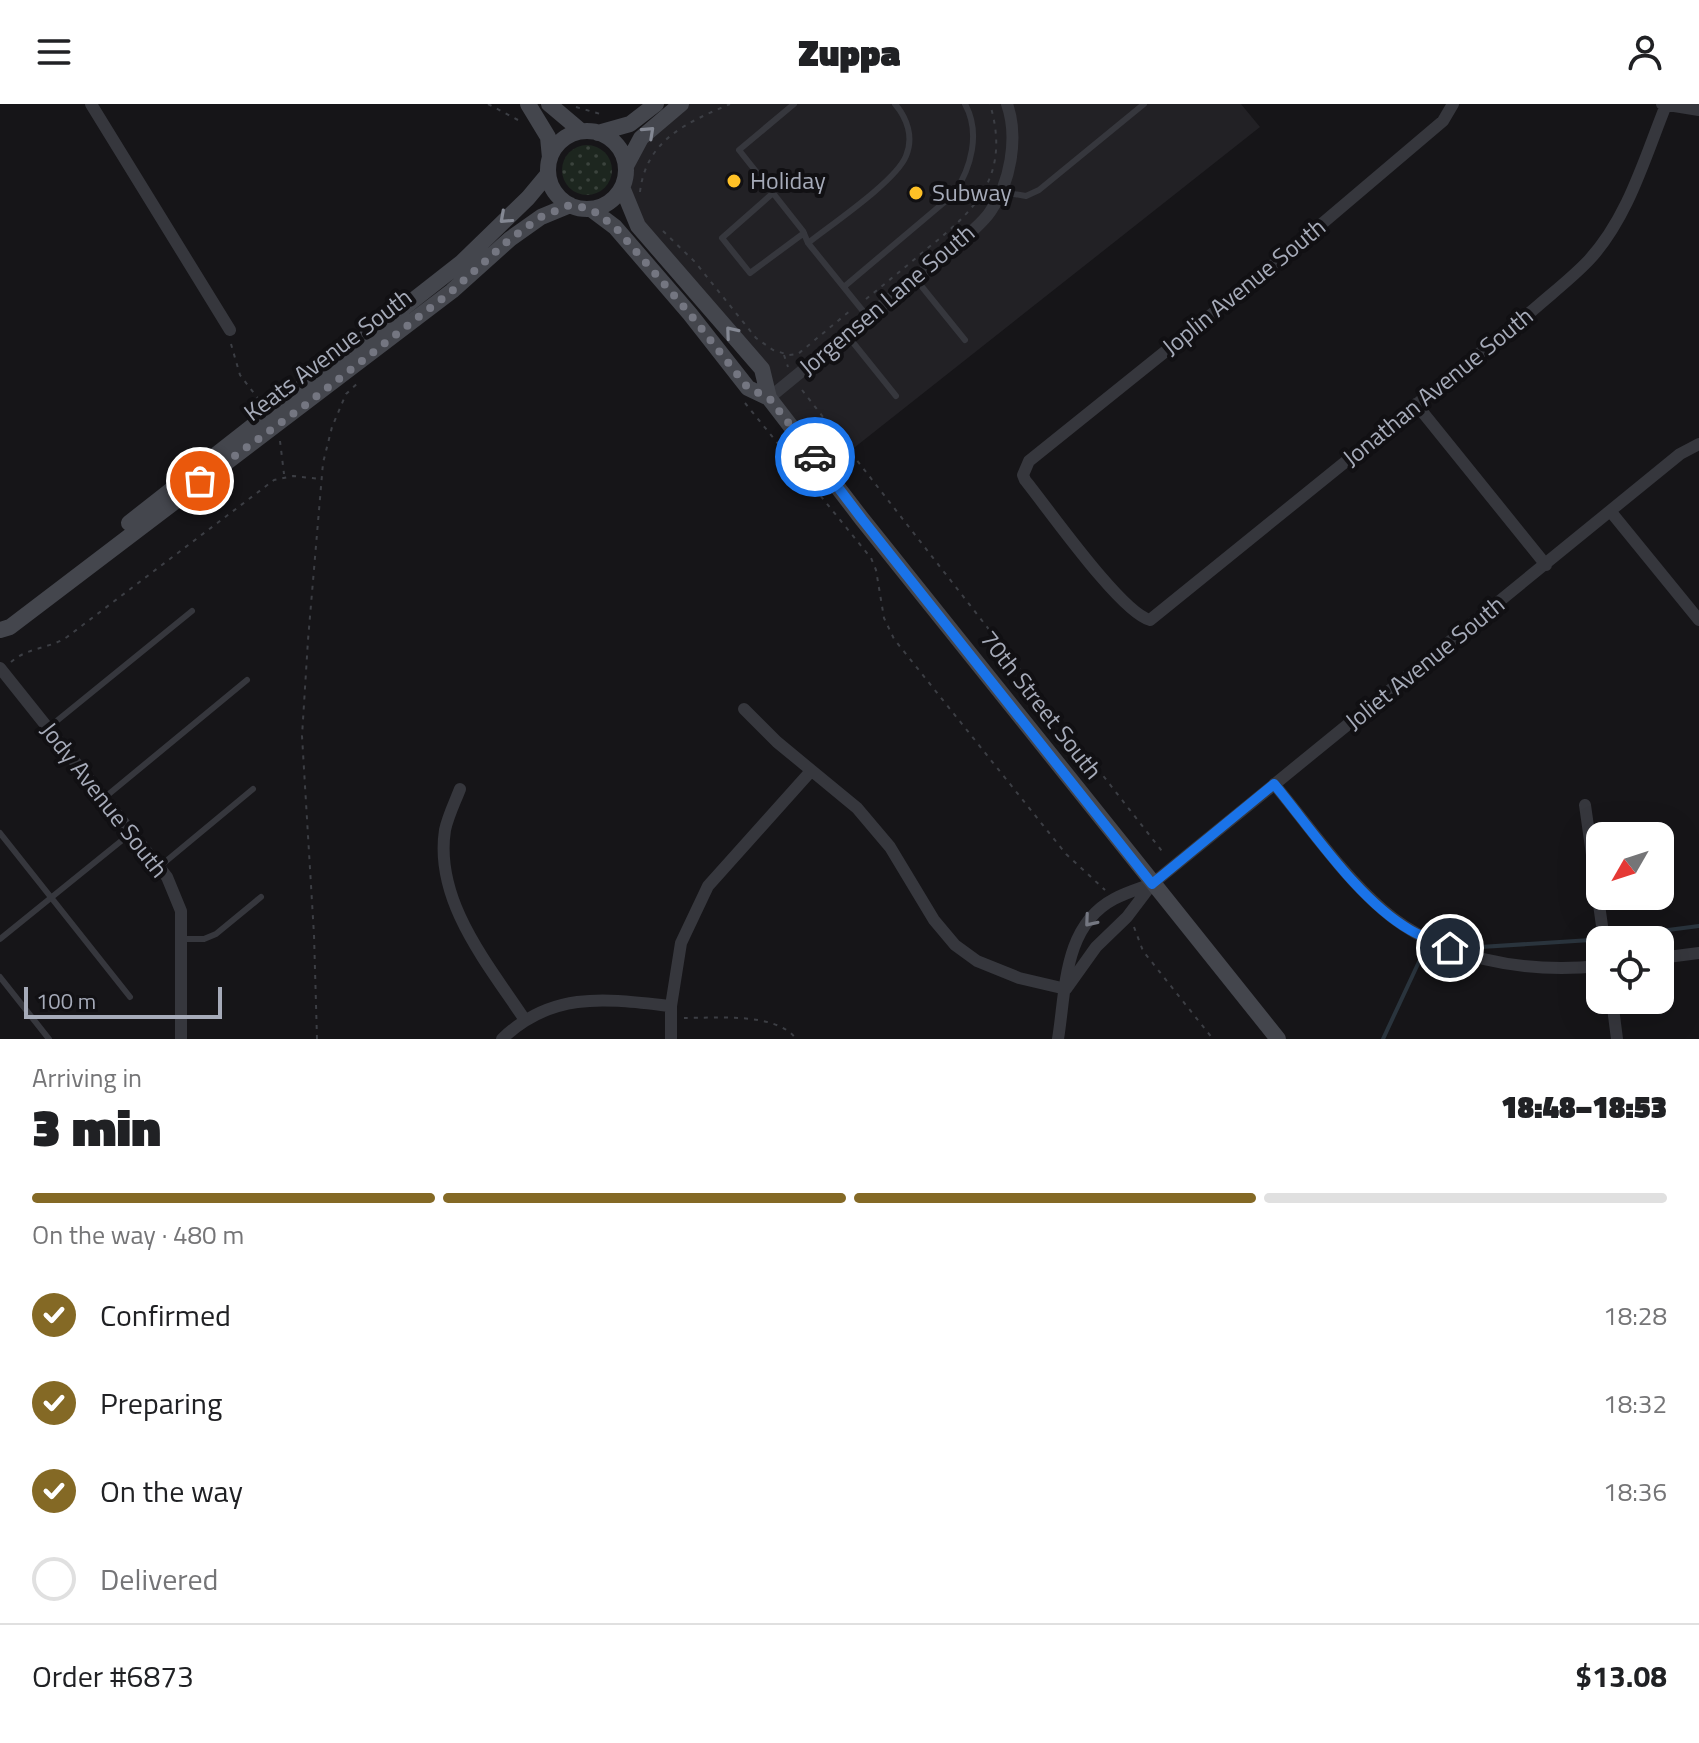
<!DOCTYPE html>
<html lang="en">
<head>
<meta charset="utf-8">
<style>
  body { margin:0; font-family:"Titillium Web",sans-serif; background:#f2f2f2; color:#202124; height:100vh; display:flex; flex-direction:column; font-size:30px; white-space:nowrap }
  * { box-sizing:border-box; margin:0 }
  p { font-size:26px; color:#757577 }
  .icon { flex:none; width:44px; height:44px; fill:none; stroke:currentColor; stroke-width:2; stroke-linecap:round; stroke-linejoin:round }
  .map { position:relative; height:935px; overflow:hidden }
  .sheet { display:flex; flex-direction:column; background:#fff; flex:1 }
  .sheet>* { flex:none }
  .needle { width:52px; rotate:231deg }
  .fabs { position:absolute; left:1586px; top:718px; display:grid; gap:16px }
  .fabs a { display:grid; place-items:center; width:88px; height:88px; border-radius:16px; background:#fff; box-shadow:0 8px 32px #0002; font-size:40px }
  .scale { position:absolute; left:24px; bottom:20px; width:198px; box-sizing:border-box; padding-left:8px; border:4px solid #a6abb9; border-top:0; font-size:22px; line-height:28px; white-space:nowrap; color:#a6abb9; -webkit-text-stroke:6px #111013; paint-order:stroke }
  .pin { position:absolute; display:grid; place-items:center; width:68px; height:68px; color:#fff; margin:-34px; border:4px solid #fff; border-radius:50%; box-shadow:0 2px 8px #0007 }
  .courier { position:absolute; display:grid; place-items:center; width:80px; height:80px; margin:-40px; border:6px solid #1a73e8; border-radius:50%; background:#fff; color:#222; box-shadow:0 2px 10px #0007 }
  .summary em { font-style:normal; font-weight:800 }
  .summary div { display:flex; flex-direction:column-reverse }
  .summary { display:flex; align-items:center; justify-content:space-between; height:136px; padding:0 32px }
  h1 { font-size:52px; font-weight:800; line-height:60px }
  .bar { display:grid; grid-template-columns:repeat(4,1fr); gap:12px 8px; align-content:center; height:96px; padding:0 32px }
  .bar i { height:10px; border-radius:6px; background:#e0e0e0 }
  .bar .on { background:#846925 }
  .bar p { grid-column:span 4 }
  .line { display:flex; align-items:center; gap:20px; padding:0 32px; border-top:2px solid #e0e0e0 }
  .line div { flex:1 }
  ol { padding:0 32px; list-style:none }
  li { display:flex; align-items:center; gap:24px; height:88px }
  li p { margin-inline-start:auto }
  li .icon { padding:8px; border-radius:50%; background:#846925; color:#fff; stroke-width:4 }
  li:last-child { color:#757577 }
  li i { width:44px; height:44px; border:4px solid #e0e0e0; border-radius:50% }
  header { display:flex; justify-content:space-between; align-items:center; height:104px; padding:0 32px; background:#fff; font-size:36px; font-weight:800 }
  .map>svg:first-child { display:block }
  .built { fill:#222125 }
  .grass { fill:url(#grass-dots) }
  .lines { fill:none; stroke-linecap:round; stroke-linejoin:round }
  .stream { stroke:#2a343d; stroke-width:4 }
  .path { stroke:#3c3e44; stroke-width:2; stroke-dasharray:4 6; stroke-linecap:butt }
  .service { stroke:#36373d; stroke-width:6 }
  .minor { stroke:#36373d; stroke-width:12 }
  .secondary { stroke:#44464d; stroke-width:16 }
  .oneway { stroke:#848893 }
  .oneway2 { stroke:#747781 }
  .done { stroke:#747681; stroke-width:8; stroke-dasharray:0 14.4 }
  .route { stroke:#1a73e8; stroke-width:10 }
  .poi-dot { fill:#ffc126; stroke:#111013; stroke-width:3 }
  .labels { text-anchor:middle; stroke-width:8; stroke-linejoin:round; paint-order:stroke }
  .poi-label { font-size:24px; fill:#a6abb9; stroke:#111013; text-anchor:start }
  .street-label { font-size:24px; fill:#a6abb9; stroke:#111013 }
</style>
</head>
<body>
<header><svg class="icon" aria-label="menu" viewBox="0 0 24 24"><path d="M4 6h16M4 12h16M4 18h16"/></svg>Zuppa<svg class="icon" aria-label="person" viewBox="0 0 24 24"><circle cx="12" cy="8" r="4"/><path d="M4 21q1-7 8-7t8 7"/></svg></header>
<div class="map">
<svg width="1699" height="935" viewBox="0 0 1699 935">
  <defs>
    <pattern id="grass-dots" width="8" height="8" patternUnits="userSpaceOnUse" patternTransform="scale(2)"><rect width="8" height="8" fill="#1d261f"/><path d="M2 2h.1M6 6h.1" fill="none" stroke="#3b433d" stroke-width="1.8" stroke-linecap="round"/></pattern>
  </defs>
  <rect width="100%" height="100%" fill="#161518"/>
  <path class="built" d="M 681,0 L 1241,0 L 1260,23 L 826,366 L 769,294 L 762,265 L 638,122 L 622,83 L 626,62 Z"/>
  <path class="grass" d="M562 66a25 25 0 1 1 50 0a25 25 0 1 1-50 0Z"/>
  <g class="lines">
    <path class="stream" d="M 1465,844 L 1591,836 L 1699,822
      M 1383,935 L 1424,847 L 1441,846"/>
    <path class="path" d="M 488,0 L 518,16
      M 576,3 L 604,11
      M 640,88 C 646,36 686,19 730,0
      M 663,127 L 695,158 L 756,234 L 773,246 L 789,251 L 798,250 L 851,206
      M 866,195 C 887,178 908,161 929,143 C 980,103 1010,68 990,0
      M 231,240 L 240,271 L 260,297
      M 784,251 L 788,263
      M 802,286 L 1165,751
      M 745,299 L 871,454 L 876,466 L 884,514 L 894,535 L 1066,750 L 1105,786
      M 280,337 L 284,370
      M 11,558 C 28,543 49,545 67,533 L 274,376 L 293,372 L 321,375
      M 1134,823 L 1143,847 L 1213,935
      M 684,914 C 715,914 777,908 796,935
      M 317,935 L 314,831 L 302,632 L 308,536 L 323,359 L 332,323 L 346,290 L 360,277"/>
    <path class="service" d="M 794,0 L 739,46 L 803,127 L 808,139
      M 1002,88 L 1026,92 L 1039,86 L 1144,0
      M 773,89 L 722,134 L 750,169 L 804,129
      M 914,173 L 965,236
      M 845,182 L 954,90 C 971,64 981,29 965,0
      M 867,212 L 808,139 C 832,120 896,77 906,52 C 914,33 907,14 895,0
      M 847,231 L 896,292
      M 48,624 L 192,507
      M 104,694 L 247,576
      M 0,729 L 130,893
      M 159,763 L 253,685
      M 0,835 L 131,729
      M 180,835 L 204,835 L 216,830 L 261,793
      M 0,873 L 49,935"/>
    <path class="minor" d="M 91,0 L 230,226
      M 1453,0 L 1443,17 L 1278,157 L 1029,357 L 1023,371 L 1025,376 C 1047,403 1121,509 1150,516 L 1533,206 C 1551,190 1572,174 1589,156 C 1628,114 1645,53 1666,1
      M 1662,0 L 1699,6
      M 769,294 L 968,131 C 975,124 984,117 990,108 C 1010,80 1019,34 1007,0
      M 1416,300 L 1546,461
      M 1611,408 L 1699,516
      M 0,564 L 167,773 L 181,807 L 181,935
      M 744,605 L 777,638 L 857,704 L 890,743 L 934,816 L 955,841 L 977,857 L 1019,874 L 1066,885
      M 1274,680 C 1309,722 1341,769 1382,805 C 1439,855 1526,870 1600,862
      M 460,685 C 455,698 448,712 445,726 C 434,797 488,860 525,916
      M 1585,701 L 1604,836
      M 1660,854 L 1699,849
      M 1066,885 L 1096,843 L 1127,813 L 1152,780 L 1680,350 L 1699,340
      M 1612,896 L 1617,935
      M 502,935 C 553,886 607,895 671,902
      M 671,935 L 671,902 L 681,839 L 708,782 L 811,667
      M 1058,935 C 1066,886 1063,822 1114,795 C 1125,789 1138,785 1149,781"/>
    <path class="secondary" d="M 528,0 L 548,33 L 550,54
      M 549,0 L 581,27
      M548 66a39 39 0 1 1 78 0a39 39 0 1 1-78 0Z
      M 598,29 L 630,20 L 656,0
      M 626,62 L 641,34 L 681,0
      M 622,83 L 638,122 L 762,265 L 769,294 L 862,415 L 1278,935
      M 591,105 L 615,123 L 690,210 L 748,284 L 769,294
      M 129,419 L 462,158 L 528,94 L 548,70
      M 0,526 L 10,523 L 452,187 L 510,135 L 541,113 L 570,101"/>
  </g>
  <defs><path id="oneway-chevron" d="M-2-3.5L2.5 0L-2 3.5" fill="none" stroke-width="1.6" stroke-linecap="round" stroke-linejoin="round" transform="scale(2)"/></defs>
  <g class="oneway">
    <use href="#oneway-chevron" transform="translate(649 28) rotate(-43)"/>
    <use href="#oneway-chevron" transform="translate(505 114) rotate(138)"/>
    <use href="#oneway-chevron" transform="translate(731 228) rotate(-130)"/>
  </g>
  <use class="oneway2" href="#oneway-chevron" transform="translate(1090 817) rotate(130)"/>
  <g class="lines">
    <path class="done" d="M 200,377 L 304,302 L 452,187 L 510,135 L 541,113 L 570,101 L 591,105 L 615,123 L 690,210 L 748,284 L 769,294 L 815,353"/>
    <path class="route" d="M 815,353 L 862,415 L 1152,780 L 1274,680 C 1312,726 1359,797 1410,826 C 1422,833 1436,838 1450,844"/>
  </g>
  <g class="poi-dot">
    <circle cx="734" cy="77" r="8"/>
    <circle cx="916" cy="89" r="8"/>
  </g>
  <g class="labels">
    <g class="poi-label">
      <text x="750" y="85">Holiday</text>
      <text x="932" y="97">Subway</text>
    </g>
    <g class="street-label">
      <text transform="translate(1244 183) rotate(-39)" y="8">Joplin Avenue South</text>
      <text transform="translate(887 196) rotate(-40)" y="8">Jorgensen Lane South</text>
      <text transform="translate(328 251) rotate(-37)" y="8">Keats Avenue South</text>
      <text transform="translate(1438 283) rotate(-39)" y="8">Jonathan Avenue South</text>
      <text transform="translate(1425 559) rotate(-39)" y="8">Joliet Avenue South</text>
      <text transform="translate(1041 601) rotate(52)" y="8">70th Street South</text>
      <text transform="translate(104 696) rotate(52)" y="8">Jody Avenue South</text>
    </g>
  </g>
</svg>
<div class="fabs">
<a><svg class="needle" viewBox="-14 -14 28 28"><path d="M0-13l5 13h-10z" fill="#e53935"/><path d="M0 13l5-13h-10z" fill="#757577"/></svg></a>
<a><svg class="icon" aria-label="locate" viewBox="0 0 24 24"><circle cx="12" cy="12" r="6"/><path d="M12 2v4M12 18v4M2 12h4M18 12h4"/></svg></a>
</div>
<div class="scale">100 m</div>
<div class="pin" style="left:200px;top:377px;background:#ea580c"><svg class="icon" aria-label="bag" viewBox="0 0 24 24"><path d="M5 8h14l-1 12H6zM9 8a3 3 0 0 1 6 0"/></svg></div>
<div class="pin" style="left:1450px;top:844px;background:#1f2937"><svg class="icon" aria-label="home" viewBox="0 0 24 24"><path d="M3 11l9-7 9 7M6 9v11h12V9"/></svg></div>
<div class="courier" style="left:815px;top:353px"><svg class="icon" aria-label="car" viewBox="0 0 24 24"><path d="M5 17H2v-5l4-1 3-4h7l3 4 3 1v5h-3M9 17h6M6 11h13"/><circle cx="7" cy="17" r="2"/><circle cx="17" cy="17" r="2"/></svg></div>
</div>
<section class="sheet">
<div class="summary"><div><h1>3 min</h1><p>Arriving in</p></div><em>18:48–18:53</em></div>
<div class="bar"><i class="on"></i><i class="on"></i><i class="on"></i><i></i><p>On the way · 480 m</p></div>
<ol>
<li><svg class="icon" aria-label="check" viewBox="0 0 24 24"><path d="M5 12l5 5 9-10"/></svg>Confirmed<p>18:28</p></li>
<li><svg class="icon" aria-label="check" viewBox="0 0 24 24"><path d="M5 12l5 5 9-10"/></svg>Preparing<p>18:32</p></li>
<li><svg class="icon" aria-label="check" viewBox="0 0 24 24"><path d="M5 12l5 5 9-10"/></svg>On the way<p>18:36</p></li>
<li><i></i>Delivered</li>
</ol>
<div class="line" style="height:104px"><div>Order #6873</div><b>$13.08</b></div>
</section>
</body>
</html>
